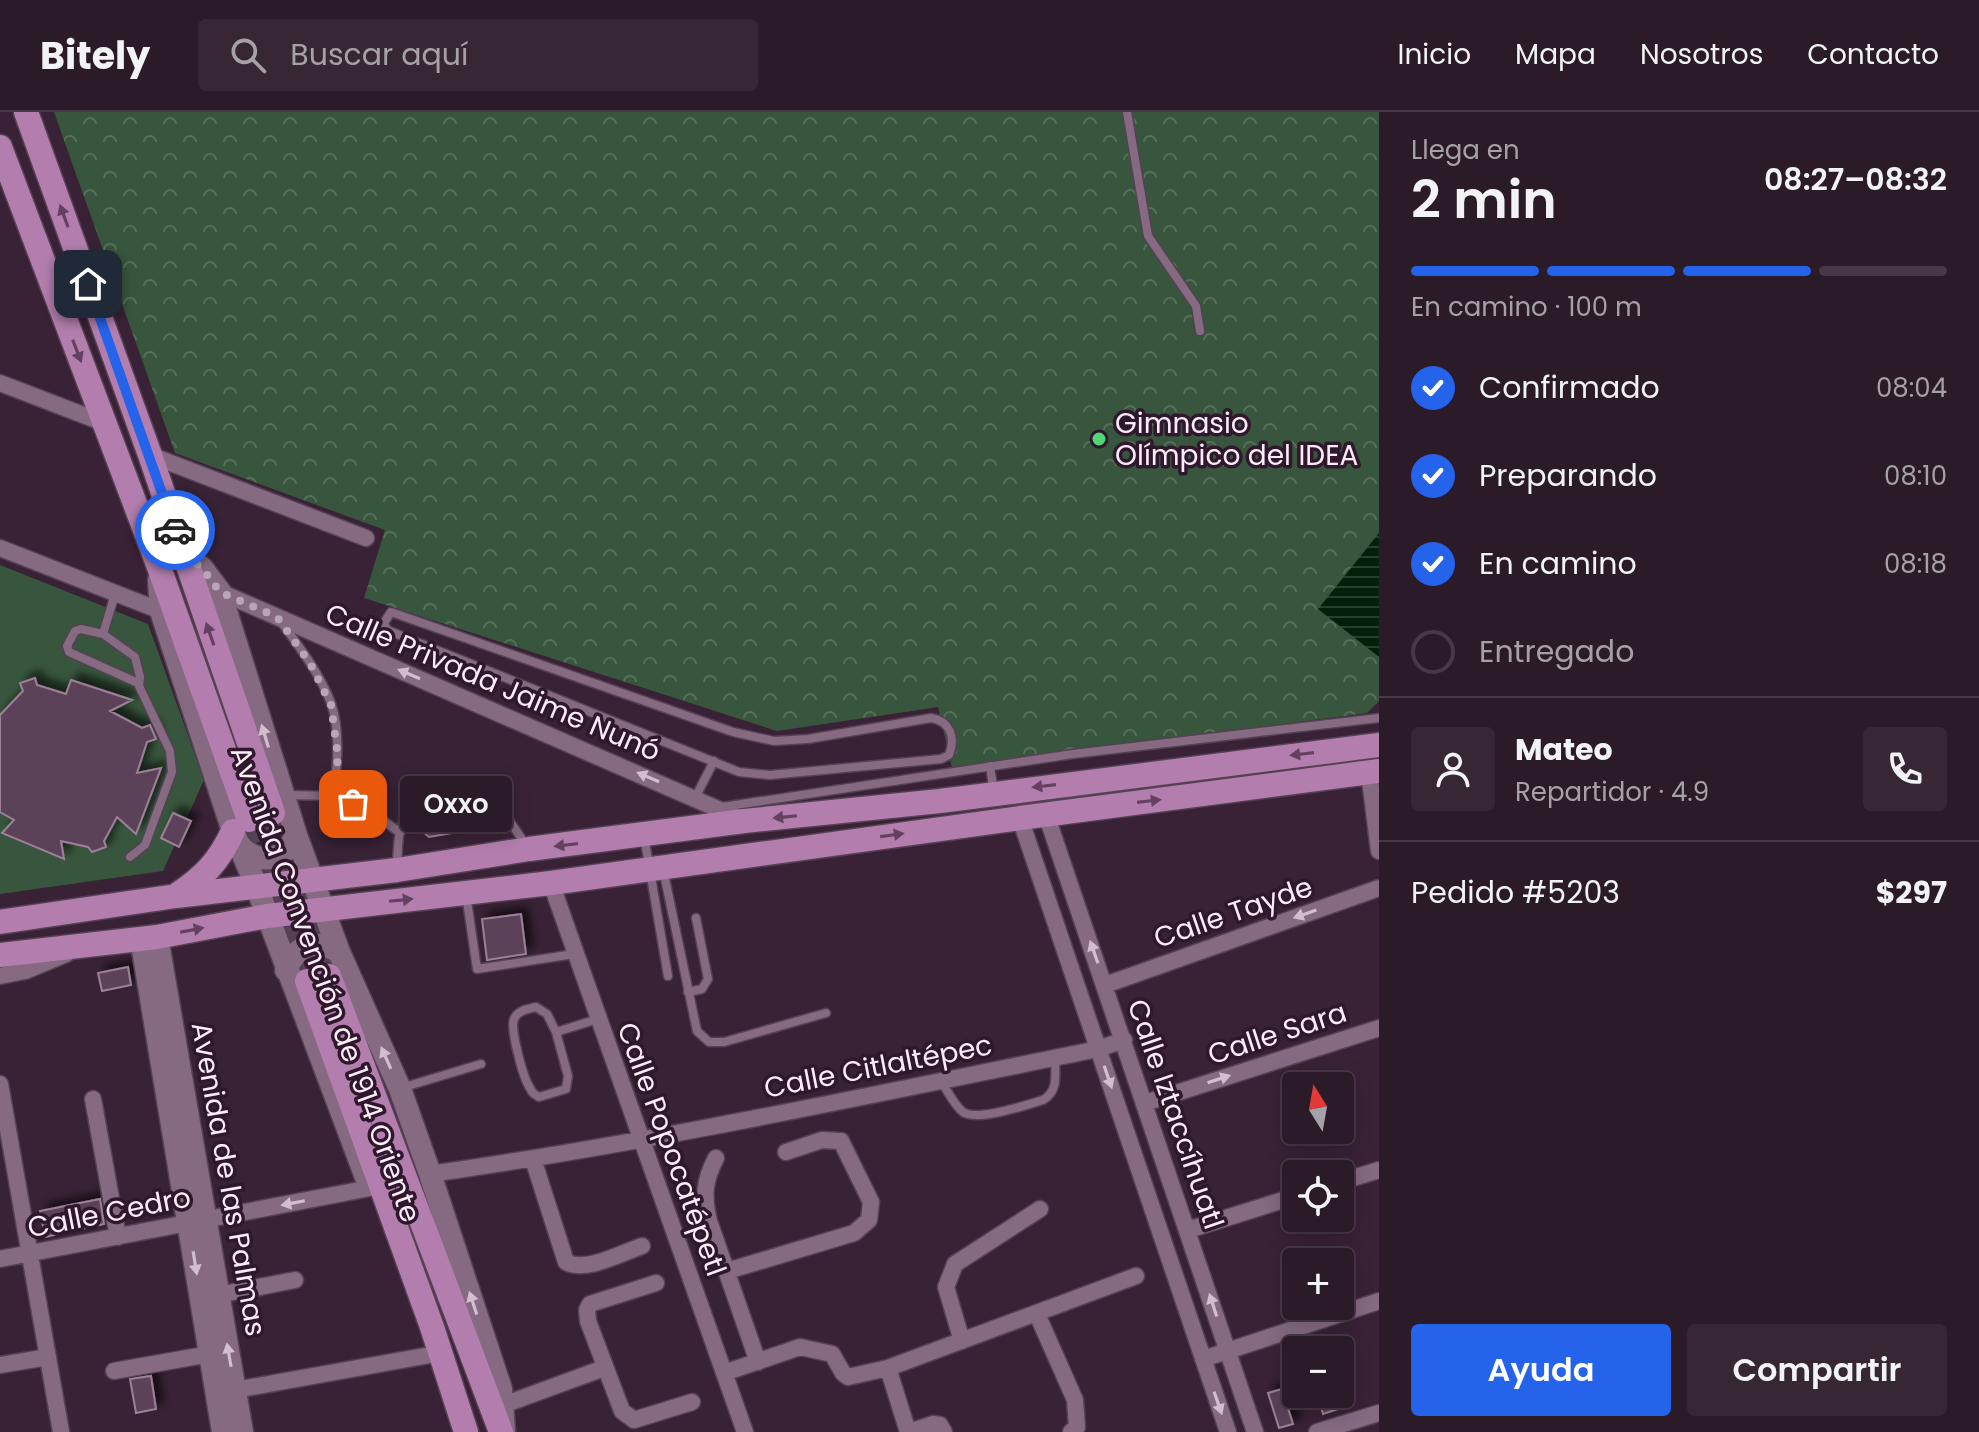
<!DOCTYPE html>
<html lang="es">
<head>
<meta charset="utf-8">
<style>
  body { margin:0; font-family:Poppins,sans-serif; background:#372734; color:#f1f3f6; height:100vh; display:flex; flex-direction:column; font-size:30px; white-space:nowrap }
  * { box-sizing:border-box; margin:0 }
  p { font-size:26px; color:#a6a1a8 }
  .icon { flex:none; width:44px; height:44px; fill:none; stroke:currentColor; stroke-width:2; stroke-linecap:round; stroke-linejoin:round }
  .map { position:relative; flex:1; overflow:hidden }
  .sheet { display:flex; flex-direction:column; background:#2b1a28; width:600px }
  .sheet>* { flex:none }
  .needle { width:52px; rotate:349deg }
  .tools { position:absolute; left:1282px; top:960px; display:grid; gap:16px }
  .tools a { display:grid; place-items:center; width:72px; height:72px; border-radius:8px; background:#2b1a28; box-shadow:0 4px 20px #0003,0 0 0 2px #473845; font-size:40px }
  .pin { position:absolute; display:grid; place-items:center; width:68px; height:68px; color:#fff; margin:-34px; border-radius:16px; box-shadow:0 4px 12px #0006 }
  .courier { position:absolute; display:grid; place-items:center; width:80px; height:80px; margin:-40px; border:6px solid #2563eb; border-radius:50%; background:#fff; color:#222; box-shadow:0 2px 10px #0007 }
  .bubble { position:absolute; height:56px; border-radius:8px; background:#2b1a28; box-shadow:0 4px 20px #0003,0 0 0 2px #473845; font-size:26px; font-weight:600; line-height:56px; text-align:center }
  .overview em { font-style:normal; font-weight:600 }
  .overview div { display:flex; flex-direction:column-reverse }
  .overview { display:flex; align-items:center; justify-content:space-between; height:136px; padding:0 32px }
  h1 { font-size:52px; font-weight:600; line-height:60px }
  .bar { display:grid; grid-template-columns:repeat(4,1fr); gap:12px 8px; align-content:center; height:96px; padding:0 32px }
  .bar i { height:10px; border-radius:6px; background:#473845 }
  .bar .selected { background:#2563eb }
  .bar p { grid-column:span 4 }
  .line { display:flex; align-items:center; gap:20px; padding:0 32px; border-top:2px solid #473845 }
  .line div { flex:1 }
  .round { display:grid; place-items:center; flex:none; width:84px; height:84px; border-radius:8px; background:#372734 }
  ol { padding:0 32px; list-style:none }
  li { display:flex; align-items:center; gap:24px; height:88px }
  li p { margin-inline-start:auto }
  li .icon { padding:8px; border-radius:50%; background:#2563eb; color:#fff; stroke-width:4 }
  li:last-child { color:#a6a1a8 }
  li i { width:44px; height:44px; border:4px solid #473845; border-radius:50% }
  .action { display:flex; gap:16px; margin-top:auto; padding:16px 32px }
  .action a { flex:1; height:92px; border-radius:8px; background:#2563eb; color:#fff; font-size:32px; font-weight:600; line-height:92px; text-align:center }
  .action a+a { background:#372734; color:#f1f3f6 }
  header { display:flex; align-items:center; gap:48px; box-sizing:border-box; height:112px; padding:0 40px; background:#2b1a28; border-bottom:2px solid #473845 }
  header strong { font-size:38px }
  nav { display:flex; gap:44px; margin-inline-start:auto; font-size:28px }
  .search { width:560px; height:72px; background:#372734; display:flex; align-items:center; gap:20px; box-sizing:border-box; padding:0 28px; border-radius:8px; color:#a6a1a8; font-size:30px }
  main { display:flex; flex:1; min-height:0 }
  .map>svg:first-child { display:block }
  .grass { fill:#38563d }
  .forest { fill:url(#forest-crowns) }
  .water { fill:url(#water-rules) }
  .building { fill:#5c4359; stroke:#9c8098; stroke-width:2; filter:url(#shadow) }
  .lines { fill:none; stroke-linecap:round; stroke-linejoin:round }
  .primary-tunnel { stroke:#564053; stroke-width:24; stroke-dasharray:24 12; stroke-linecap:butt }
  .lane-casing { stroke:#554153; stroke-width:11 }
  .street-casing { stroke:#554153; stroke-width:19 }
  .secondary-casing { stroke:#554153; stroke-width:25 }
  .primary-casing { stroke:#554153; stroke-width:27 }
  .lane { stroke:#856a82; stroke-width:8 }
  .street { stroke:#856a82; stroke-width:16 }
  .secondary { stroke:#856a82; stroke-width:22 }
  .primary { stroke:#b37ead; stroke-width:24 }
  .oneway { fill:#644160 }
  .oneway2 { fill:#d2becf }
  .done { stroke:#b8a5b5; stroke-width:8; stroke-dasharray:0 14.4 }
  .route { stroke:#2563eb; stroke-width:10 }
  .poi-dot { fill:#51d674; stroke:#2f182c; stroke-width:3 }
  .labels { text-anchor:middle; stroke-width:7; stroke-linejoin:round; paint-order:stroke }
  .poi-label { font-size:28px; fill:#fcecf9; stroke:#2f182c; text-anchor:start }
  .street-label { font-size:28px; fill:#fcecf9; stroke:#2f182c }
</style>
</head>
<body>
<header>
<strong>Bitely</strong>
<div class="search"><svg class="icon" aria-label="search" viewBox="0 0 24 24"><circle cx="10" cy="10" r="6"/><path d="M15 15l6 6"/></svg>Buscar aquí</div>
<nav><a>Inicio</a><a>Mapa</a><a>Nosotros</a><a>Contacto</a></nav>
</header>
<main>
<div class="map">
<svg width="1379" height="1320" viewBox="0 0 1379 1320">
  <defs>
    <pattern id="forest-crowns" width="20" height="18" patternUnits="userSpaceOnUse" patternTransform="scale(2)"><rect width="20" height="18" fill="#38563d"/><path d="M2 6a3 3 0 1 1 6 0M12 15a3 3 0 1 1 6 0" fill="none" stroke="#566e5a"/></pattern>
    <pattern id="water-rules" width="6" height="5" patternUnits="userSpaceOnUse" patternTransform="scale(2)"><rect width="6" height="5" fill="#012009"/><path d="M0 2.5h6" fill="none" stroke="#27412e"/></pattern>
    <filter id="shadow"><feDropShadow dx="7" dy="-7" stdDeviation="4" flood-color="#0009"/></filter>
  </defs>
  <rect width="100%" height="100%" fill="#392236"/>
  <path class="grass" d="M 0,453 L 148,512 L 204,668 L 163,759 L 0,782 Z"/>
  <path class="forest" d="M 54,0 L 1379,0 L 1379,589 L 1367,601 L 952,656 L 938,595 L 777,619 L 364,486 L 385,418 L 175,341 Z"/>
  <path class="water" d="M 1379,421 L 1379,545 L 1318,497 Z"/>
  <path class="building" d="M 35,566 L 37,573 L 66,582 L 71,568 L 132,588 L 110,599 L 142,616 L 150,613 L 156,627 L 147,630 L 137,661 L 161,656 L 136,722 L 117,705 L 104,729 L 106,735 L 92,740 L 88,735 L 61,729 L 64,747 L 2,721 L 14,708 L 0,700 L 0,603 L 23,579 L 20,571 Z
    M 479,694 L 486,696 L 497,705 L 493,714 L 429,725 L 416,714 L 422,703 Z
    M 173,701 L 191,709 L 179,735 L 161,726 Z
    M 521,802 L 526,842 L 487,848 L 482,807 Z
    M 128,855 L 131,873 L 102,879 L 98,861 Z
    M 100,1087 L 104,1112 L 45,1125 L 40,1099 Z
    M 151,1264 L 156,1297 L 136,1301 L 130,1267 Z
    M 1282,1277 L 1293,1312 L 1279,1316 L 1268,1281 Z
    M 1317,1282 L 1333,1282 L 1338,1297 L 1323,1302 Z"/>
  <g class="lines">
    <path class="primary-tunnel" d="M 273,701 L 329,864
      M 249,708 L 307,869"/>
    <defs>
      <path id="lane" d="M 1127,0 L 1148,124 L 1196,194 L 1200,219
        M 115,482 L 103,522 L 135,545 L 140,565 L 139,574 L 170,639 L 172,660 L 145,733 L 130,745
        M 391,500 L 733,620 L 774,629 L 808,627 L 931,606 C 950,609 956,625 949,643 L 941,647 L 770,663 L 739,660 L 387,518 L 384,511 Z
        M 282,511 C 300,536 320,562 331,591 C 341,620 337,654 334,684
        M 103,522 L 81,517 L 75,519 L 67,534 L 69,540 L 138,571
        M 990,654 L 994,681
        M 287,683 L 334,684 L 371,699 L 400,721
        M 695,686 L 714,649
        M 722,695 L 1073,642 L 1379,606
        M 644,724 L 668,864
        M 397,755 C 398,739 397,720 405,706 C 417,687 480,678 497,694 C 508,704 517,721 526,733
        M 663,757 L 697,919 L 709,930 L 724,930 L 826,901
        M 466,782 L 477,857 L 574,842
        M 688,880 L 702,877 L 708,867 L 696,806
        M 556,920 L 547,902 L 536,895 C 528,897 518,898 514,907 C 510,917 523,966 530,976 C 532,981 534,982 539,985 L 566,977 L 568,964 L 556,920 L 598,907
        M 941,969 C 947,978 954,993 963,1000 C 977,1010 1026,993 1043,988 C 1059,979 1055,962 1055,946
        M 401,976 L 481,952"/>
      <path id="street" d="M 0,271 L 104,311
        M 150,343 L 366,426
        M 0,436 L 161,499
        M 220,480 L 743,708
        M 1369,660 L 1379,739
        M 1046,702 L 1255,1320
        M 1020,706 L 1228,1320
        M 551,771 L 745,1320
        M 0,864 L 25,859 L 66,842
        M 1105,873 L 1379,776
        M 0,972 L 61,1320
        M 93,987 L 118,1125
        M 1145,991 L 1379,916
        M 716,1046 C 704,1069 703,1084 709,1109 L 758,1250
        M 533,1047 L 566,1150 C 586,1161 621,1141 642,1134
        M 430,1062 C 654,1030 876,982 1098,937 L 1124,928
        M 1340,1070 L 1379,1058
        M 1188,1118 L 1296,1084
        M 0,1147 L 370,1076
        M 727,1159 L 854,1121 L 869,1108 L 871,1090 L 841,1029 L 822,1028 L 786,1040
        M 656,1171 L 590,1192 L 587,1198 L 588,1209 L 622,1299 L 634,1308 L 692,1290
        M 218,1183 L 295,1168
        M 1037,1202 L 1075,1288 L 1077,1315 L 1071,1320
        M 962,1229 L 946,1175 L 955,1152 L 1040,1097
        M 1203,1247 L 1379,1189
        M 0,1253 L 48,1245
        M 888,1256 L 908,1320
        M 114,1259 L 210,1242
        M 724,1261 L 800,1235 L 832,1242 L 843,1261 L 848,1265 L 888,1256 L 1136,1164
        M 235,1278 L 430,1243
        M 503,1293 L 604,1256
        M 909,1320 L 933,1312 L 940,1313 L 944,1320
        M 1317,1320 L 1379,1301"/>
      <path id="secondary" d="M 183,442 L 202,456 L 220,480 L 296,723 L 339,840 L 400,977 L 430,1062 L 501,1277 L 504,1319
        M 159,468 L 161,499 L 233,719 L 256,773 L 366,1065
        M 239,733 C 259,754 285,750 296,723
        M 157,825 L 242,1320
        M 141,826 L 223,1320
        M 286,858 C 297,832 315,826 339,840"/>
      <path id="primary" d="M 26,0 L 150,343 L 273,701
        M 0,35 L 159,455 L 249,708
        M 178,782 C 204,765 220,748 233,719
        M 0,810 L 176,784 L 397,758 L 529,737 L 744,709 L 940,689 L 1379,633
        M 0,843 L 157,825 L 267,804 L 551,771 L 1020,706 L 1379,659
        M 329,864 L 501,1320
        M 307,869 L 432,1215 L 466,1320"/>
    </defs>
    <use href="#lane" class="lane-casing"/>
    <use href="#street" class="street-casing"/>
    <use href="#secondary" class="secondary-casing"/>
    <use href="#primary" class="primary-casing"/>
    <use href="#lane" class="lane"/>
    <use href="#street" class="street"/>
    <use href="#secondary" class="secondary"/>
    <use href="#primary" class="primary"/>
  </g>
  <defs><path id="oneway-solid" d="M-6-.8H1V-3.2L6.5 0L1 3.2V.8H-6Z" transform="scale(2)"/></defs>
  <g class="oneway">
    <use href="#oneway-solid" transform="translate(64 104) rotate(-110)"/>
    <use href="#oneway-solid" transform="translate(77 239) rotate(69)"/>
    <use href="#oneway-solid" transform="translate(210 522) rotate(-109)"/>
    <use href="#oneway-solid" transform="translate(1302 642) rotate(173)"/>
    <use href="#oneway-solid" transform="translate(1044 674) rotate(173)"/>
    <use href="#oneway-solid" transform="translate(1149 689) rotate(-7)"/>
    <use href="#oneway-solid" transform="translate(785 705) rotate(174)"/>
    <use href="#oneway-solid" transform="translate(892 723) rotate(-8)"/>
    <use href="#oneway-solid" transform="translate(566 733) rotate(173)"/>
    <use href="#oneway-solid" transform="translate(401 788) rotate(-6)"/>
    <use href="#oneway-solid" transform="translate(192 818) rotate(-11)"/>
  </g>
  <g class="oneway2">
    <use href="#oneway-solid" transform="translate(409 562) rotate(-157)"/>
    <use href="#oneway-solid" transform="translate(265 624) rotate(-107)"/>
    <use href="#oneway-solid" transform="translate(648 665) rotate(-157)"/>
    <use href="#oneway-solid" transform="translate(1305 802) rotate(161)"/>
    <use href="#oneway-solid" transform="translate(1094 840) rotate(-109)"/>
    <use href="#oneway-solid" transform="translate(386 946) rotate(-114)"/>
    <use href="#oneway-solid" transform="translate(1108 965) rotate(71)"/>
    <use href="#oneway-solid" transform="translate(1219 967) rotate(-18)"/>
    <use href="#oneway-solid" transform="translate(293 1091) rotate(169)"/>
    <use href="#oneway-solid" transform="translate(195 1151) rotate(81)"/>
    <use href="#oneway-solid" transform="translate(473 1191) rotate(-108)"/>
    <use href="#oneway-solid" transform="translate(1213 1193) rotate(-108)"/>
    <use href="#oneway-solid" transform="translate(229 1243) rotate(-100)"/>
    <use href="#oneway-solid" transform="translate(1218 1291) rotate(71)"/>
  </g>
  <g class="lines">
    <path class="done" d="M 175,418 L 183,442 L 202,456 L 220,480 L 277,505 L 310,551 L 331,593 L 338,645 L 334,684 L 353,692"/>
    <path class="route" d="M 88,172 L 175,418"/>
  </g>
  <circle class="poi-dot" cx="1099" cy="327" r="8"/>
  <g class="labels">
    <g class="poi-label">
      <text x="1115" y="321">Gimnasio<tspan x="1115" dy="32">Olímpico del IDEA</tspan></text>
    </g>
    <g class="street-label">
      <text transform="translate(493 570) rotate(23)" y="10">Calle Privada Jaime Nunó</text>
      <text transform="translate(1233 800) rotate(-19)" y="10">Calle Tayde</text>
      <text transform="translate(326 872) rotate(70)" y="10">Avenida Convención de 1914 Oriente</text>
      <text transform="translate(1277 921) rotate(-18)" y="10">Calle Sara</text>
      <text transform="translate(878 954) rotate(-11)" y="10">Calle Citlaltépec</text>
      <text transform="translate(1176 1002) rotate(71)" y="10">Calle Iztaccíhuatl</text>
      <text transform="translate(672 1037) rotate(70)" y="10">Calle Popocatépetl</text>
      <text transform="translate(229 1067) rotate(80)" y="10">Avenida de las Palmas</text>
      <text transform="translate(109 1100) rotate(-11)" y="10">Calle Cedro</text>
    </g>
  </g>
</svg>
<div class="tools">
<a><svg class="needle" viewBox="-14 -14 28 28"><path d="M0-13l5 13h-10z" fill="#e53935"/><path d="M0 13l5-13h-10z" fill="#a6a1a8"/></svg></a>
<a><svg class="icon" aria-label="locate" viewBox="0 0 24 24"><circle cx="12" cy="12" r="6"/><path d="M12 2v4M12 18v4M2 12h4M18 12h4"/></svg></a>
<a>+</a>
<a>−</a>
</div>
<div class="pin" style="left:353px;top:692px;background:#ea580c"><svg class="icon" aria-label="bag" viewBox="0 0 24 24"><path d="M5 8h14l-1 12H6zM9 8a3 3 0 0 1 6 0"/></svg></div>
<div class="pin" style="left:88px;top:172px;background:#1f2937"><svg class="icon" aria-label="home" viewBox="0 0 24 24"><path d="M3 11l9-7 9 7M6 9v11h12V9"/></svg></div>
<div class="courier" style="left:175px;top:418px"><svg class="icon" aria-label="car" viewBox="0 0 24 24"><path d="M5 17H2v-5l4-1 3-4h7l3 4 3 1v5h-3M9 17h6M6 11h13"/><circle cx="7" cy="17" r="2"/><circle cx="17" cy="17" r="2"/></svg></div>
<div class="bubble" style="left:400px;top:664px;width:112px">Oxxo</div>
</div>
<section class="sheet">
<div class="overview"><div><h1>2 min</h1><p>Llega en</p></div><em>08:27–08:32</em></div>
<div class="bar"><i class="selected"></i><i class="selected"></i><i class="selected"></i><i></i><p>En camino · 100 m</p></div>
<ol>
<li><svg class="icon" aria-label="check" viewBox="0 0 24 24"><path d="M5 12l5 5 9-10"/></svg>Confirmado<p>08:04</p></li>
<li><svg class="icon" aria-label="check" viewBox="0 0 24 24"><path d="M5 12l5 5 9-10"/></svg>Preparando<p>08:10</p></li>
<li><svg class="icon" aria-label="check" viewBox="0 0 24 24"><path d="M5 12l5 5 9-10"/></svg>En camino<p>08:18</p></li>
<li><i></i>Entregado</li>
</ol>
<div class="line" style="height:144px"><a class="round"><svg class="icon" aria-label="person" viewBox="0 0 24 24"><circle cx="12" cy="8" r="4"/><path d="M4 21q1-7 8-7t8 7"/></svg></a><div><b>Mateo</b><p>Repartidor · 4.9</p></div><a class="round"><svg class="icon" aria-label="phone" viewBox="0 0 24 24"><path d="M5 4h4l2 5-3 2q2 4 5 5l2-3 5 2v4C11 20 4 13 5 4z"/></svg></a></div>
<div class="line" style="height:104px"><div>Pedido #5203</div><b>$297</b></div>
<div class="action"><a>Ayuda</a><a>Compartir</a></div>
</section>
</main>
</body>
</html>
